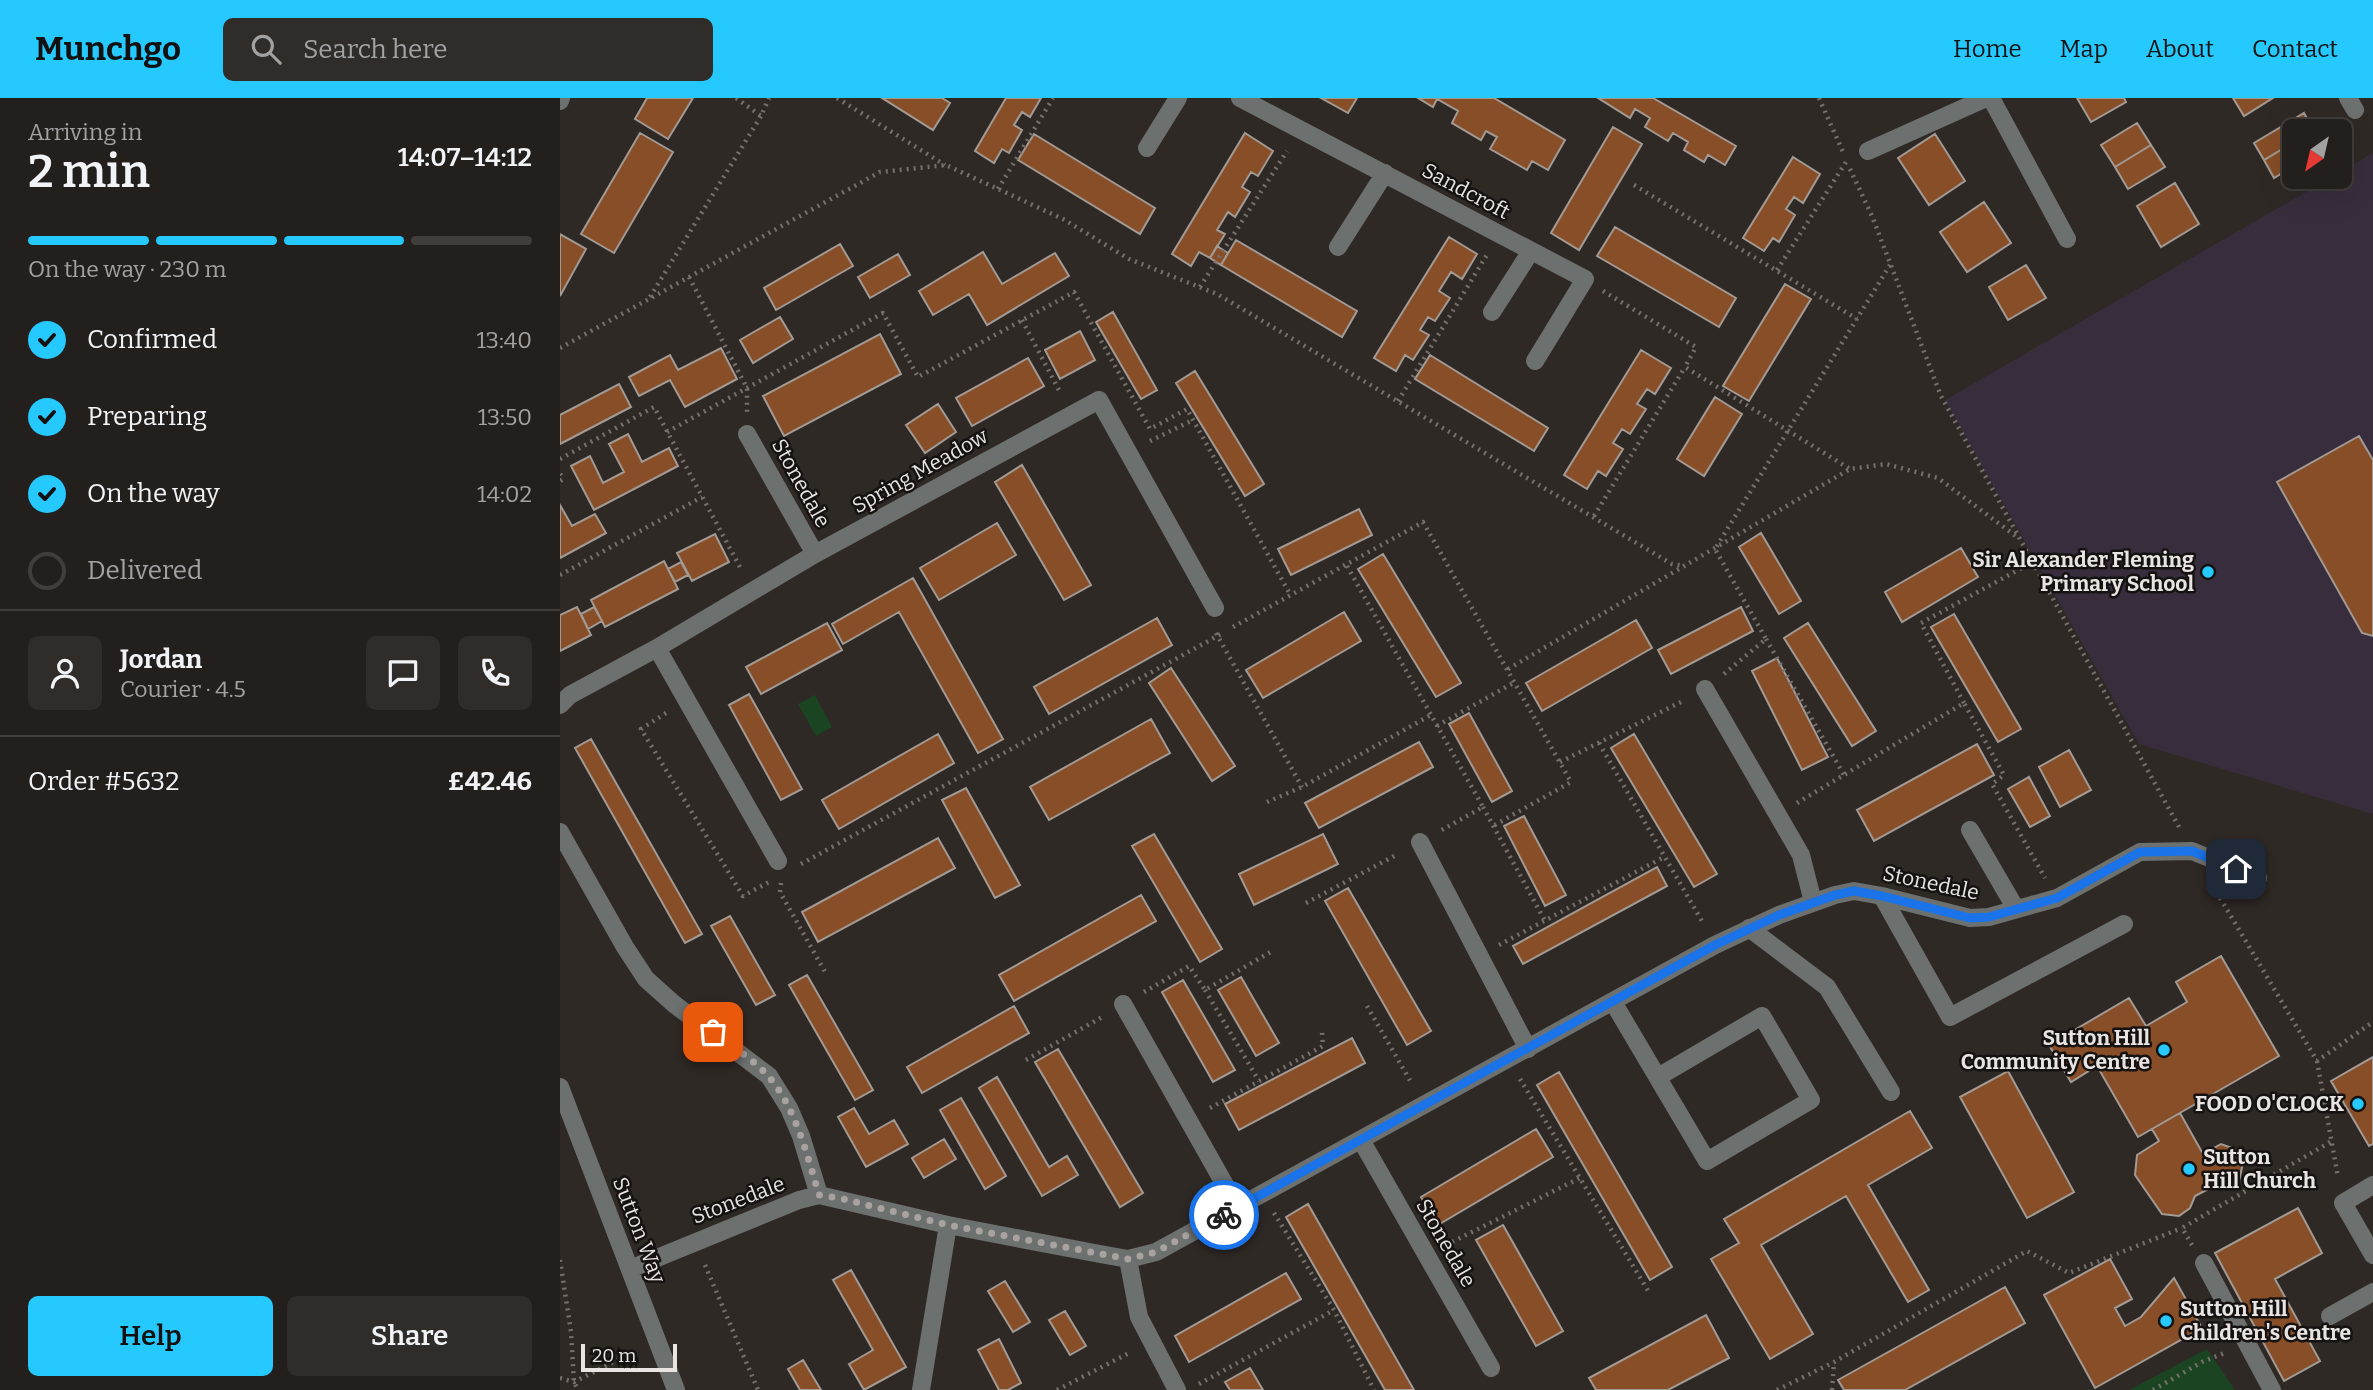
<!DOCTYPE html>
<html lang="en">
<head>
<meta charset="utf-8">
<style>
  body { margin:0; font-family:Bitter,serif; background:#2f2c29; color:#f1f3f6; height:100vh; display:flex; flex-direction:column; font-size:26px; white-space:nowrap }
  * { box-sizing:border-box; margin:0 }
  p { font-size:23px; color:#a3a2a3 }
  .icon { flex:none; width:38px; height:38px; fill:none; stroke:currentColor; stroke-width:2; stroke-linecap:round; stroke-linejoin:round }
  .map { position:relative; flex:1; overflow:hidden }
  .drawer { display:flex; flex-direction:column; background:#231f1c; width:560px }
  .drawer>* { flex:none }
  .needle { width:46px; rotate:214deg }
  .tools { position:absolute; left:1722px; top:21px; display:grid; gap:14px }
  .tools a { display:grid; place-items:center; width:70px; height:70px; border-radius:10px; background:#231f1c; box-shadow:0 7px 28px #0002,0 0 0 2px #403d3b; font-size:35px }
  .scale { position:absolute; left:21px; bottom:18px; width:96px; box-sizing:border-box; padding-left:7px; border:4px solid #e9e4e2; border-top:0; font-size:19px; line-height:24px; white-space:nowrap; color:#e9e4e2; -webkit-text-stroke:5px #151211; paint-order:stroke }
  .pin { position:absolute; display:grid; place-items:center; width:60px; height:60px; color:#fff; margin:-30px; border-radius:14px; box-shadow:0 4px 10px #0006 }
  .courier { position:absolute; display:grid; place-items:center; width:70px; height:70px; margin:-35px; border:5px solid #1a73e8; border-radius:50%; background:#fff; color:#222; box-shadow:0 2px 9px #0007 }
  .summary em { font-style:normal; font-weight:600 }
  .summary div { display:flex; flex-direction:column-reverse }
  .summary { display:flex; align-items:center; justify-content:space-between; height:119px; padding:0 28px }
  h1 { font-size:46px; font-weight:600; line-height:52px }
  .bar { display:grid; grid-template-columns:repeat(4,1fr); gap:10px 7px; align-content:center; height:84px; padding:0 28px }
  .bar i { height:9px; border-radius:5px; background:#403d3b }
  .bar .on { background:#26c9fe }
  .bar p { grid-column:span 4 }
  .line { display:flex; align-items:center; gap:18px; padding:0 28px; border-top:2px solid #403d3b }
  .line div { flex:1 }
  .round { display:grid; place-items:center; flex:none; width:74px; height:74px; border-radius:10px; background:#2f2c29 }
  ol { padding:0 28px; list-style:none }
  li { display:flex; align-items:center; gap:21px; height:77px }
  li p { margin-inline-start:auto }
  li .icon { padding:7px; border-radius:50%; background:#26c9fe; color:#111; stroke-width:4 }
  li:last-child { color:#a3a2a3 }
  li i { width:38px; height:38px; border:4px solid #403d3b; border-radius:50% }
  .action { display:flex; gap:14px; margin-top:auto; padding:14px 28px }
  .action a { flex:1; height:80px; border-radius:10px; background:#26c9fe; color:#111; font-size:28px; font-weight:600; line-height:80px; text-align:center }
  .action a+a { background:#2f2c29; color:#f1f3f6 }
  header { display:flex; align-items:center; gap:42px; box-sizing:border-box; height:98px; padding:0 35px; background:#26c9fe; color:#111 }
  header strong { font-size:33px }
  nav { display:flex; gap:38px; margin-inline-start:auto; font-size:24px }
  .search { width:490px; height:63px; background:#2f2c29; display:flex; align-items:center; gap:18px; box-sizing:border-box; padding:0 24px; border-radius:10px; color:#a3a2a3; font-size:26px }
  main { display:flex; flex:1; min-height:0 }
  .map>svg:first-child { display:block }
  .education { fill:#382d3c }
  .green { fill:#1b4423 }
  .building { fill:#874e27; stroke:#a29a95; stroke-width:2 }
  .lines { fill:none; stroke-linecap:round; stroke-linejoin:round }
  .path { stroke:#76706d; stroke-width:4.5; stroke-dasharray:2 5; stroke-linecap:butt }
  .minor { stroke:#6c706f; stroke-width:18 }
  .done { stroke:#a8a3a0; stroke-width:7; stroke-dasharray:0 12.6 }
  .route { stroke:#1a73e8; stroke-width:9 }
  .poi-dot { fill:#26c9fe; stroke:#151211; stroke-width:2.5 }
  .labels { text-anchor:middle; stroke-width:5; stroke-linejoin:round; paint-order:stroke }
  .street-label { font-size:21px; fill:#e9e4e2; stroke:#151211 }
  .poi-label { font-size:21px; font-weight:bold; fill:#e9e4e2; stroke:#151211; text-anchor:end }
</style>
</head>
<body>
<header>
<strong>Munchgo</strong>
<div class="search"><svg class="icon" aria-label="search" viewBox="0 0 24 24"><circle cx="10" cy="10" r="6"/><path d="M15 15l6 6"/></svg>Search here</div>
<nav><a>Home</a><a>Map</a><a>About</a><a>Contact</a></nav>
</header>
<main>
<section class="drawer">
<div class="summary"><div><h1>2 min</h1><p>Arriving in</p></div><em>14:07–14:12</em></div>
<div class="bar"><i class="on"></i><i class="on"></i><i class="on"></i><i></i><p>On the way · 230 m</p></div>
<ol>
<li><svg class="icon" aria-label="check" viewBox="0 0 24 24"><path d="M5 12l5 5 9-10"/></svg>Confirmed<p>13:40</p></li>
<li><svg class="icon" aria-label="check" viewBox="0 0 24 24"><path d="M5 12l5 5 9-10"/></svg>Preparing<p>13:50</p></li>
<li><svg class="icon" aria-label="check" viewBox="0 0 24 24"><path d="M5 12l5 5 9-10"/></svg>On the way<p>14:02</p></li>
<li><i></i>Delivered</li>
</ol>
<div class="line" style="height:126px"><a class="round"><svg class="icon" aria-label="person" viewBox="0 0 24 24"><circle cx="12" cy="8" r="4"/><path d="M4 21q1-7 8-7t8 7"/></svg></a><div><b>Jordan</b><p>Courier · 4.5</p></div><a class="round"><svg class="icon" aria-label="chat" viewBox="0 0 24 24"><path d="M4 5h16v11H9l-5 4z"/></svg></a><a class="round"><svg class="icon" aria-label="phone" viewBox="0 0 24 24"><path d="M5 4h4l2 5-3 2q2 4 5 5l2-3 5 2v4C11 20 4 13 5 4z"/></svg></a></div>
<div class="line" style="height:91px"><div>Order #5632</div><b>£42.46</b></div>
<div class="action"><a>Help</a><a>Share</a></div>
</section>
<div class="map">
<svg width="1813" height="1292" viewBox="0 0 1813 1292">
  <rect width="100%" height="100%" fill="#2f2925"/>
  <path class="education" d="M 1813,55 L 1813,716 L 1579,646 L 1385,302 L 1772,79 L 1780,79 L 1780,74 Z"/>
  <path class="green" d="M 255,597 L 272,629 L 256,638 L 238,606 Z
    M 1647,1251 L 1675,1292 L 1569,1292 Z"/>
  <path class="building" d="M 87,0 L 133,0 L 108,41 L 75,21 Z
    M 322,0 L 382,0 L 390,5 L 373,32 Z
    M 446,0 L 481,0 L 470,19 L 462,14 L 454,27 L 462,32 L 449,55 L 442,51 L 434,65 L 415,53 Z
    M 761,0 L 797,0 L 788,15 Z
    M 858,0 L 934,0 L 1005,42 L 988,72 L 972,63 L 967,72 L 930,51 L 937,39 L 926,33 L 921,42 L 892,25 L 898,13 L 877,1 L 873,9 Z
    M 1038,0 L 1093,0 L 1176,48 L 1165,67 L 1148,57 L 1144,64 L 1124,52 L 1128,44 L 1113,35 L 1108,43 L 1085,29 L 1090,20 L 1075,11 L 1070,20 Z
    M 1517,0 L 1564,0 L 1566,4 L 1531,24 Z
    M 1673,0 L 1713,0 L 1684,18 Z
    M 1744,15 L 1754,33 L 1734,33 L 1734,44 L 1704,62 L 1694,45 Z
    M 1577,25 L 1591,47 L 1555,69 L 1541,47 Z
    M 1053,29 L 1082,46 L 1019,152 L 991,135 Z
    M 80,35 L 113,54 L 54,155 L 21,136 Z
    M 685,35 L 713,53 L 698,78 L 691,74 L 682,89 L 690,94 L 675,119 L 668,114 L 657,132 L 665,136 L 650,160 L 639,154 L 631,168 L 612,156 Z
    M 474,36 L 595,110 L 580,136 L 458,62 Z
    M 1375,36 L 1405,83 L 1369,107 L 1338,60 Z
    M 1734,44 L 1734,68 L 1714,80 L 1704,62 Z
    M 1591,47 L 1605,69 L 1568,91 L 1555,69 Z
    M 1233,59 L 1260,76 L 1243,105 L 1234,99 L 1226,111 L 1235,117 L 1219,144 L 1213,140 L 1204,153 L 1183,140 Z
    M 1615,85 L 1639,126 L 1601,149 L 1577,108 Z
    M 1424,104 L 1451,145 L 1407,174 L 1380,134 Z
    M 1055,129 L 1176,200 L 1159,229 L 1037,158 Z
    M 0,136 L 26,151 L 0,198 Z
    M 889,139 L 917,156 L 902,181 L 891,174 L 879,193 L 890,200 L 875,223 L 868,219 L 860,232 L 869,237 L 853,262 L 845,257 L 836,273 L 814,260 Z
    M 676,142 L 797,213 L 782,239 L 661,167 Z
    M 280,146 L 293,168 L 216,212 L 204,190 Z
    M 657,148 L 668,155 L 661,167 L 650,160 Z
    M 423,154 L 442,186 L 495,155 L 509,178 L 427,227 L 409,196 L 373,217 L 359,193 Z
    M 338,156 L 350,177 L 310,200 L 298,179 Z
    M 1466,167 L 1486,200 L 1448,222 L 1429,189 Z
    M 1225,186 L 1251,201 L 1189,303 L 1163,288 Z
    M 553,214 L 597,292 L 581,301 L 536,224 Z
    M 220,219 L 233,241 L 193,265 L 180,242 Z
    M 520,233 L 535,262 L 500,281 L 485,252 Z
    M 320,236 L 341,276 L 224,338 L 203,298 Z
    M 161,250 L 177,281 L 125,309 L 110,282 L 79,298 L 69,279 L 110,257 L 118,272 Z
    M 1081,252 L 1111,270 L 1095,296 L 1087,291 L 1077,306 L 1086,311 L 1070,336 L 1062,331 L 1053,345 L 1063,351 L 1046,378 L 1038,373 L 1027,391 L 1004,377 Z
    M 870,257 L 988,330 L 974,353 L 855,281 Z
    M 468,260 L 484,288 L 412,328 L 396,300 Z
    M 635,273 L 704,386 L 685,398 L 616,285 Z
    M 59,286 L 71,309 L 0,346 L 0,317 Z
    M 1155,299 L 1182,316 L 1144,378 L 1117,361 Z
    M 378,306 L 396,334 L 365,355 L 346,327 Z
    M 68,336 L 82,364 L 109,350 L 118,368 L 34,412 L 11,368 L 30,358 L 43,385 L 64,374 L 49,346 Z
    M 1799,338 L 1813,362 L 1813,538 L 1802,535 L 1717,384 Z
    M 462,367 L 531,487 L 504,502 L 435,384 Z
    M 0,407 L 12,428 L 35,416 L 46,435 L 0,460 Z
    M 799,411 L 812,437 L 731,477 L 718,451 Z
    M 437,425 L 456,457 L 379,502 L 360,470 Z
    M 1201,435 L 1241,503 L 1219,516 L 1179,449 Z
    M 155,436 L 169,464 L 132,483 L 117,455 Z
    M 1401,450 L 1418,479 L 1342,524 L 1325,494 Z
    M 823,456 L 901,585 L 876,599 L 798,471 Z
    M 104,463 L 118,491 L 45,529 L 31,502 Z
    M 121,464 L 128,477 L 115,484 L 108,471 Z
    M 353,480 L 443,641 L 418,655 L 339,514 L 283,546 L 272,526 Z
    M 17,509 L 31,537 L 0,553 L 0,517 Z
    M 34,509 L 42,523 L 28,531 L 21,516 Z
    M 1181,509 L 1193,533 L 1111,576 L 1098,552 Z
    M 784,514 L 801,543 L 703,600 L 686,572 Z
    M 1394,516 L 1461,631 L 1438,644 L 1371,529 Z
    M 597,520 L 612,547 L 489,616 L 474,589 Z
    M 1076,522 L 1092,550 L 982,613 L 966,585 Z
    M 267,525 L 282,552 L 201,596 L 186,569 Z
    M 1248,525 L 1316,633 L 1292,648 L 1224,540 Z
    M 1217,560 L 1268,659 L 1242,672 L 1192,573 Z
    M 611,570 L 675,668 L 652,683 L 589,585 Z
    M 189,596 L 242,691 L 221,702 L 169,607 Z
    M 909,615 L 952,693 L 932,704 L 889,626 Z
    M 591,621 L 610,655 L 489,722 L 470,689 Z
    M 378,636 L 394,665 L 279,731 L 262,702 Z
    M 1074,636 L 1157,776 L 1134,789 L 1051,650 Z
    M 31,641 L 142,836 L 125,845 L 15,650 Z
    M 859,644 L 873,669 L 759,730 L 745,705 Z
    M 1417,646 L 1434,677 L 1314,743 L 1297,712 Z
    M 1509,652 L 1531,692 L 1500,709 L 1479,669 Z
    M 1469,679 L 1490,718 L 1470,729 L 1448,691 Z
    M 406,690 L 460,787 L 435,800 L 382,702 Z
    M 964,718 L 1006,797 L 985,808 L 944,728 Z
    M 594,736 L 662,851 L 640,864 L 572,748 Z
    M 763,736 L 778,766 L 694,807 L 679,776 Z
    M 378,740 L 395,770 L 258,844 L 242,814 Z
    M 1097,769 L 1107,788 L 963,866 L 953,848 Z
    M 788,790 L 871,933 L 847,947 L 765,803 Z
    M 581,797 L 596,823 L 454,903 L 439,877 Z
    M 170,818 L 215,897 L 196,907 L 151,828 Z
    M 1661,858 L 1719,958 L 1578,1039 L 1537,968 L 1511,984 L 1489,947 L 1569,900 L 1586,928 L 1627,904 L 1616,884 Z
    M 247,877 L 313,992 L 295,1002 L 229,887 Z
    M 681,879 L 719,945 L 696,958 L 658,892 Z
    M 623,882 L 675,972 L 653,984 L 602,894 Z
    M 454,908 L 469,935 L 362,995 L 347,969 Z
    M 792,940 L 805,965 L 679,1032 L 665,1006 Z
    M 498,951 L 583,1095 L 560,1109 L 475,964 Z
    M 1813,959 L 1813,1046 L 1809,1048 L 1771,983 Z
    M 1448,973 L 1514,1094 L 1467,1120 L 1400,999 Z
    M 999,974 L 1112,1169 L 1090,1182 L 977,987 Z
    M 437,979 L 489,1069 L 507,1058 L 518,1077 L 482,1098 L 419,990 Z
    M 401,1000 L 446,1078 L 425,1091 L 380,1012 Z
    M 294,1010 L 309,1036 L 334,1022 L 348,1046 L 306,1069 L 278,1019 Z
    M 1350,1013 L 1372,1050 L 1308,1087 L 1369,1192 L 1348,1204 L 1286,1098 L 1201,1147 L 1253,1236 L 1210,1261 L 1151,1161 L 1179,1145 L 1164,1121 Z
    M 1620,1015 L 1643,1056 L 1661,1046 L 1675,1051 L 1683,1065 L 1679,1083 L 1667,1090 L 1654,1088 L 1635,1098 L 1630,1110 L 1619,1118 L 1602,1116 L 1575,1077 L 1577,1057 L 1599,1043 L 1592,1031 Z
    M 976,1031 L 993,1059 L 878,1127 L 861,1099 Z
    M 384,1041 L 396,1061 L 364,1080 L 352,1060 Z
    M 748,1106 L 854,1292 L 825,1292 L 726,1119 Z
    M 1738,1110 L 1762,1155 L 1715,1181 L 1760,1263 L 1724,1283 L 1655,1155 Z
    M 943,1127 L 1003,1233 L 976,1248 L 916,1142 Z
    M 1550,1161 L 1572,1201 L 1555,1210 L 1565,1228 L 1581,1219 L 1614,1180 L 1642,1230 L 1535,1290 L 1484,1197 Z
    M 291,1172 L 346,1269 L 304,1292 L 289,1266 L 313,1252 L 273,1182 Z
    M 726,1175 L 741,1201 L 629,1264 L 615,1238 Z
    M 445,1183 L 470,1224 L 453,1234 L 428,1193 Z
    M 1445,1189 L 1465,1225 L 1345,1292 L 1284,1292 L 1278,1282 Z
    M 505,1213 L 526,1248 L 510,1257 L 489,1222 Z
    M 1146,1217 L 1169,1260 L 1108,1292 L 1036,1292 L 1029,1280 Z
    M 439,1241 L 461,1285 L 448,1292 L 439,1292 L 418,1252 Z
    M 243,1262 L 261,1292 L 240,1292 L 228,1271 Z
    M 690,1270 L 703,1292 L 670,1292 L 665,1284 Z"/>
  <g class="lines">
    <path class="path" d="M 176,0 L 201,18 L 209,0
      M 277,0 L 385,67
      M 1259,0 L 1283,54
      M 1290,71 L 1312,118 L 1381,298 L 1619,729
      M 1074,87 L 1297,221
      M 438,91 L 493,0
      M 1217,172 L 1286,64
      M 129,179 L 187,290 L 187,314
      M 640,189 L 727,53
      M 1043,193 L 1136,249 L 1125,269 L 1290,371
      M 90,199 L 201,18
      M 462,222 L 501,296
      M 0,250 L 320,74 L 386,67 L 503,121 L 569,161 L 657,196 L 1112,466 L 1124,468
      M 838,303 L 928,155
      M 107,334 L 323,215 L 358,279 L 514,194 L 590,331 L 627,311 L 731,498
      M 590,343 L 633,322
      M 0,361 L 94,309 L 181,471
      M 0,376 L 3,381 L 0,383
      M 1034,418 L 1125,269
      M 787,468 L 923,709 L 880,733
      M 0,477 L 142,399
      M 673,529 L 863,424 L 1011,684 L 933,728
      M 656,535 L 742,689
      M 1206,541 L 1284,677
      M 948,571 L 1290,371 L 1326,366 L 1378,380 L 1457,439
      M 1164,576 L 1206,541 L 1155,451 L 1330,167
      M 1404,605 L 1361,525 L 1471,465
      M 106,615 L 81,631 L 183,798 L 209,784
      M 877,628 L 955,584
      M 1039,645 L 1143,825
      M 1000,664 L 1125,602
      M 707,704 L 742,689 L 871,617
      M 1237,705 L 1404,605 L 1444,677 L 1432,686 L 1485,780
      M 923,709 L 985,823
      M 241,766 L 663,535
      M 221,785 L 220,794 L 265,874
      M 1653,788 L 1757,963 L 1813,924
      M 746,805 L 838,756
      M 939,847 L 1104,759
      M 645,892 L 699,983
      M 584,894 L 629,868 L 645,892 L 714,852
      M 807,908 L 852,986
      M 466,962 L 544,918
      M 1757,963 L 1778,1079
      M 960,981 L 1090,1196
      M 650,1010 L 763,948 L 762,934
      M 714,1115 L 774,1212 L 814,1292
      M 886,1147 L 1020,1080
      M 1632,1147 L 1622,1130 L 1772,1043
      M 0,1162 L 11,1234 L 14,1284 L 18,1292
      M 145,1167 L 198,1292
      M 0,1280 L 14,1284 L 75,1253
      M 639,1286 L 774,1212
      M 497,1292 L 571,1254
      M 1217,1292 L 1274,1264 L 1467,1153 L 1509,1175 L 1622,1130
      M 1272,1292 L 1274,1265
      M 1593,1292 L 1642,1264 L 1667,1254"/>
    <path class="minor" d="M 680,0 L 1025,181 L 975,263
      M 1431,0 L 1507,141
      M 1788,0 L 1795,12
      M 0,3 L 1,0
      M 587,50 L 618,0
      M 1308,53 L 1426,0
      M 778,149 L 825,75
      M 932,214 L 971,153
      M 187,336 L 255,456
      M 97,550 L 218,763
      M 1145,591 L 1241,757 L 1253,804
      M 0,607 L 10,597 L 97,550 L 255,456 L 539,302 L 655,510
      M 1410,732 L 1456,811
      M 0,734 L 65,849 L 86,881 L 114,906 L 209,978 L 229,1010 L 241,1038 L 259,1097
      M 860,744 L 968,951
      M 1322,798 L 1390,919 L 1564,826
      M 1189,830 L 1267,889 L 1331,994
      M 1053,904 L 1147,1063 L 1251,1002 L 1202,918 L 1098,979
      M 563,906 L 678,1110
      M 0,989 L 116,1292
      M 801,1042 L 931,1270
      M 1813,1087 L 1783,1105 L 1813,1157
      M 568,1161 L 579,1219 L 617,1292
      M 1644,1165 L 1712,1292
      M 70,1171 L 239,1102 L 259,1097 L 388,1127 L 540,1156 L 568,1161 L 596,1154 L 1155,847 L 1219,817 L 1275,797 L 1294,793 L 1322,798 L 1410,820 L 1429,819 L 1497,800 L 1580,754 L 1632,753 L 1698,780
      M 1770,1218 L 1813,1194
      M 361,1292 L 388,1127"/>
  </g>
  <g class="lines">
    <path class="done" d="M 153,934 C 171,948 193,961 208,978 C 235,1007 248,1060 259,1097 L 279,1100 L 388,1127 L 568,1161 L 596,1154 L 664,1117"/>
    <path class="route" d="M 664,1117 L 1155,847 L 1219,817 L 1275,797 L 1294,793 L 1322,798 L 1410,820 L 1429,819 L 1497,800 L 1580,754 L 1632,753 L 1676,771"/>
  </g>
  <g class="poi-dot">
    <circle cx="1648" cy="474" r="7"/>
    <circle cx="1604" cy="952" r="7"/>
    <circle cx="1798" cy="1006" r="7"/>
    <circle cx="1629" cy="1071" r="7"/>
    <circle cx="1606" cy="1223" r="7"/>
  </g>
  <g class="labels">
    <g class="street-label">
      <text transform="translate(906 93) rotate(28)" y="7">Sandcroft</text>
      <text transform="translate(360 373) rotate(-29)" y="7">Spring Meadow</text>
      <text transform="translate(241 385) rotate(61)" y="7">Stonedale</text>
      <text transform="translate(1371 785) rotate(12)" y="7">Stonedale</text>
      <text transform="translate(178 1102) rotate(-21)" y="7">Stonedale</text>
      <text transform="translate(79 1132) rotate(69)" y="7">Sutton Way</text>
      <text transform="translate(886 1145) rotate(60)" y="7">Stonedale</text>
    </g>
    <g class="poi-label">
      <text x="1634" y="469">Sir Alexander Fleming<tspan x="1634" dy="24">Primary School</tspan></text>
      <text x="1590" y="947">Sutton Hill<tspan x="1590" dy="24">Community Centre</tspan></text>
      <text x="1784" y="1013">FOOD O'CLOCK</text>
      <text x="1643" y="1066" text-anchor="start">Sutton<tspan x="1643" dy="24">Hill Church</tspan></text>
      <text x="1620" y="1218" text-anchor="start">Sutton Hill<tspan x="1620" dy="24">Children's Centre</tspan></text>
    </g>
  </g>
</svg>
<div class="tools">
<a><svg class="needle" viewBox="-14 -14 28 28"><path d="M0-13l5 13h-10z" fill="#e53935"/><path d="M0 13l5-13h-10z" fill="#a3a2a3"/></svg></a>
</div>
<div class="scale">20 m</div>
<div class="pin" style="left:153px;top:934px;background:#ea580c"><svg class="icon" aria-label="bag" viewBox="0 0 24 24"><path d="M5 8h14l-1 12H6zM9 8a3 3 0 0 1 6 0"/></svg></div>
<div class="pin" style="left:1676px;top:771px;background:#1f2937"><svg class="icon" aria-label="home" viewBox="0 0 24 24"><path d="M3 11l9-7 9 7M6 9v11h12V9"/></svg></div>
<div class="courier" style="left:664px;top:1117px"><svg class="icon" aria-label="bike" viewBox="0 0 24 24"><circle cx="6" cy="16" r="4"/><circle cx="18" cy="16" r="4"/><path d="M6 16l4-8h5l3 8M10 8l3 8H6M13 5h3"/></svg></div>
</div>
</main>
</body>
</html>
